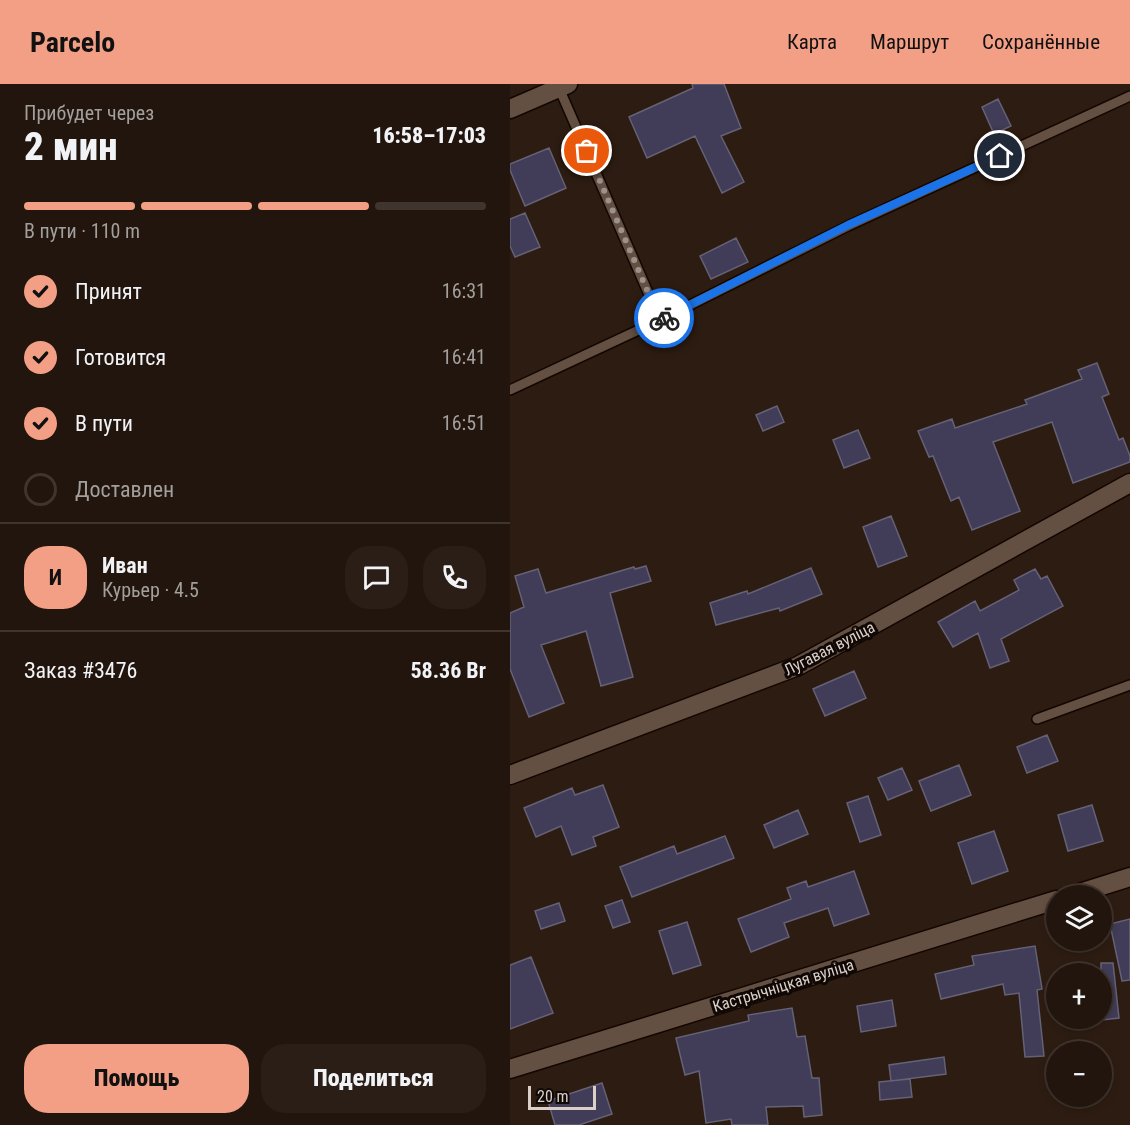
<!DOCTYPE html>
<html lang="ru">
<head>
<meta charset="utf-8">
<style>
  body { margin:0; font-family:"Roboto Condensed",sans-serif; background:#2a1e16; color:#f1f3f6; height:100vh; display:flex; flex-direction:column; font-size:22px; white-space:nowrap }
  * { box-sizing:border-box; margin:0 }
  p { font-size:20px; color:#a29f9d }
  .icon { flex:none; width:33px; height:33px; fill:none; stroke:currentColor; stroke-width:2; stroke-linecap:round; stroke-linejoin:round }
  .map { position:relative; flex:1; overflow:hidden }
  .panel { display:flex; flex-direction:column; background:#22150d; width:510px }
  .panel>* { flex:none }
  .tools { position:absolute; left:536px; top:801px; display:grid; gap:12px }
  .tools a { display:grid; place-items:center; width:66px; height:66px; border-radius:50%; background:#22150d; box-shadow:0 3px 9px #0003,0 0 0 2px #3f342e; font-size:30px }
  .scale { position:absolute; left:18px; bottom:15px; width:68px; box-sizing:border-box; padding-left:6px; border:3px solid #dbd0c9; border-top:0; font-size:16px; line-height:21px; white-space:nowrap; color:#dbd0c9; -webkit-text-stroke:4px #100805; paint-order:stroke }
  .pin { position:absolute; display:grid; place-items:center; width:51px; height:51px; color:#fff; margin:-26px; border:3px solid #fff; border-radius:50%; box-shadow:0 2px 6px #0007 }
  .courier { position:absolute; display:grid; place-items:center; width:60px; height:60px; margin:-30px; border:4px solid #1a73e8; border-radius:50%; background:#fff; color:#222; box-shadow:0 2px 8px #0007 }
  .headline em { font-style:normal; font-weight:800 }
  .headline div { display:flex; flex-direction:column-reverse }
  .headline { display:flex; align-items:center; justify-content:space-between; height:102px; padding:0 24px }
  h1 { font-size:39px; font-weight:800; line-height:45px }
  .bar { display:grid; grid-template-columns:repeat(4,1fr); gap:9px 6px; align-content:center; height:72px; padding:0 24px }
  .bar i { height:8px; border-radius:4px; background:#3f342e }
  .bar .on { background:#f39f85 }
  .bar p { grid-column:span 4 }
  .line { display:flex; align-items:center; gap:15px; padding:0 24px; border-top:2px solid #3f342e }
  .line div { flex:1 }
  .round { display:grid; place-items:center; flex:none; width:63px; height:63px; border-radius:24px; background:#2a1e16 }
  ol { padding:0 24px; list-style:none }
  li { display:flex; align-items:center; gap:18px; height:66px }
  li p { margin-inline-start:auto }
  li .icon { padding:6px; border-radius:50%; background:#f39f85; color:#111; stroke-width:4 }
  li:last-child { color:#a29f9d }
  li i { width:33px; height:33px; border:3px solid #3f342e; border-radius:50% }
  .action { display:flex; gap:12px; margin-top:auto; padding:12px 24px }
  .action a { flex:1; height:69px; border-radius:24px; background:#f39f85; color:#111; font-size:24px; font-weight:800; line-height:69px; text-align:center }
  .action a+a { background:#2a1e16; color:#f1f3f6 }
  header { display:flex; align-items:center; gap:36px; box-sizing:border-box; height:84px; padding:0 30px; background:#f39f85; color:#111 }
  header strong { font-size:28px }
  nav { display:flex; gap:33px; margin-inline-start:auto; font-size:21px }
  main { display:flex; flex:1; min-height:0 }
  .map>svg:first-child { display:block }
  .building { fill:#413c57; stroke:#656176; stroke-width:1.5 }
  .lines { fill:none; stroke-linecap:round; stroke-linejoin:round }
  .lane-casing { stroke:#140601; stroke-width:12 }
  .street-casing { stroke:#140601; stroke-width:21 }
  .lane { stroke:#635043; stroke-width:9 }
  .street { stroke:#635043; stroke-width:18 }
  .done { stroke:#9e9189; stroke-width:6; stroke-dasharray:0 10.8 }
  .route { stroke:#1a73e8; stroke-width:8 }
  .labels { text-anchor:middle; stroke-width:6; stroke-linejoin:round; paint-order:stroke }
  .street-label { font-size:16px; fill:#dbd0c9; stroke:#100805 }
</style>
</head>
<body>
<header>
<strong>Parcelo</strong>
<nav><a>Карта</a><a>Маршрут</a><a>Сохранённые</a></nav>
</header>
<main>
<section class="panel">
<div class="headline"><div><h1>2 мин</h1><p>Прибудет через</p></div><em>16:58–17:03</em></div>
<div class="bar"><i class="on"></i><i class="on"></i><i class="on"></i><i></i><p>В пути · 110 m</p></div>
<ol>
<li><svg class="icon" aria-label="check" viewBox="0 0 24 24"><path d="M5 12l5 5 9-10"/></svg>Принят<p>16:31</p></li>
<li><svg class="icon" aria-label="check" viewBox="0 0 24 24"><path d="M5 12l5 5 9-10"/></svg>Готовится<p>16:41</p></li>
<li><svg class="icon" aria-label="check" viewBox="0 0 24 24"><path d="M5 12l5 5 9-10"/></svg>В пути<p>16:51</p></li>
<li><i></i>Доставлен</li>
</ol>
<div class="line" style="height:108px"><b class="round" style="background:#f39f85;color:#111">И</b><div><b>Иван</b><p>Курьер · 4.5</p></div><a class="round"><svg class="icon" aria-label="chat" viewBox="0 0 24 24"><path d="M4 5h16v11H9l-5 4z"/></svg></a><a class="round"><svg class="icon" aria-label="phone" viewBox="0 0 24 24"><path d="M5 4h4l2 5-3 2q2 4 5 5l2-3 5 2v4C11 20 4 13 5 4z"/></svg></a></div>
<div class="line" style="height:78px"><div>Заказ #3476</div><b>58.36 Br</b></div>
<div class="action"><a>Помощь</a><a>Поделиться</a></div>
</section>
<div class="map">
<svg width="620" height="1041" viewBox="0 0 620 1041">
  <rect width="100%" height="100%" fill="#2d1c11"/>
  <path class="building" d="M 182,0 L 214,0 L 231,44 L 211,52 L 234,98 L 212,109 L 185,52 L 137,74 L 119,33 L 183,4 Z
    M 488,15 L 501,42 L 484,50 L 472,23 Z
    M 39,64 L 56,104 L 15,122 L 0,86 L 0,80 Z
    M 15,129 L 30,163 L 5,173 L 0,162 L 0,135 Z
    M 226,154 L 238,178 L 201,195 L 190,172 Z
    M 587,279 L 599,310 L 592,313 L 609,356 L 613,354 L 620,372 L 620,378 L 563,399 L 542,338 L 483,358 L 510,427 L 462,446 L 449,413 L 441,417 L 423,372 L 419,373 L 408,347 L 442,335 L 445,344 L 517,320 L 515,316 L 572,295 L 568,286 Z
    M 267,322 L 274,338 L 253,347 L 246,331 Z
    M 348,346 L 360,374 L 334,384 L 323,356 Z
    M 381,432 L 397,472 L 368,483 L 353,443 Z
    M 136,482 L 141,497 L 100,509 L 123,593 L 91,602 L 76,547 L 31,561 L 54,619 L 19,633 L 0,585 L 0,529 L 14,523 L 5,492 L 28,485 L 36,509 L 124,483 L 125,485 Z
    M 301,484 L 312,510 L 270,527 L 269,524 L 206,541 L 200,519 L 237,507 L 238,510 Z
    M 525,485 L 531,495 L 537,492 L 553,522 L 491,555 L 499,577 L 480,584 L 468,549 L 443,563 L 428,538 L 465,517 L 470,527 L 509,506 L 504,496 Z
    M 344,587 L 356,614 L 315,632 L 303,605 Z
    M 537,651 L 548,677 L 517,689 L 507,663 Z
    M 449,681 L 461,711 L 421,727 L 409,697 Z
    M 392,684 L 402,706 L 378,716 L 368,694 Z
    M 93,701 L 109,743 L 83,753 L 86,762 L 62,771 L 51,742 L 26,753 L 14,724 L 62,704 L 65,711 Z
    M 358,712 L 371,751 L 350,758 L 337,719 Z
    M 582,721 L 593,757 L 558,767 L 548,731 Z
    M 288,726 L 298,750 L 264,764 L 254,741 Z
    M 484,747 L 498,787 L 462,800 L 448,759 Z
    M 215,752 L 224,774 L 122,813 L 110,783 L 164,762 L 167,770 Z
    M 344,787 L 359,830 L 324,842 L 318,824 L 274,839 L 279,853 L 241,868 L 228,835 L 281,815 L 277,804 L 296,797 L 298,803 Z
    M 112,816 L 120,838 L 103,844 L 95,822 Z
    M 49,819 L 55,837 L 31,845 L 25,827 Z
    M 620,835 L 620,896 L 612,897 L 600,840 Z
    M 177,838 L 191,881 L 163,890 L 149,847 Z
    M 525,862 L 532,905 L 527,906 L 534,972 L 515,973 L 509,909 L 495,911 L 493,900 L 431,915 L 425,890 L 464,881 L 462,872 Z
    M 21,873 L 43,929 L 0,945 L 0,881 Z
    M 591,879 L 603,879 L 609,934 L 592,936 L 591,925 Z
    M 382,916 L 386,942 L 351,948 L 347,922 Z
    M 282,924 L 287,953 L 295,952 L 302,994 L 309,994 L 312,1031 L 294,1033 L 293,1022 L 256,1023 L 258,1041 L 222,1041 L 221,1035 L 196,1039 L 189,987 L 175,991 L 166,954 L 239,937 L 238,931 Z
    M 434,973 L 436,990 L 381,997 L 379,981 Z
    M 400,995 L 402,1013 L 370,1016 L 369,998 Z
    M 92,999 L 102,1030 L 69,1041 L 45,1041 L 38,1017 Z"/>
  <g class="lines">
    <defs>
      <path id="lane" d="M 49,4 L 150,236
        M 0,306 L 150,236 L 338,142 L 620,12
        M 527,635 L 620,601"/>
      <path id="street" d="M 0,25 L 58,0
        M 0,691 L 288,582 L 620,399
        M 560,812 L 620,793
        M 0,985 L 546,816"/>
    </defs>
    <use href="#lane" class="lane-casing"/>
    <use href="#street" class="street-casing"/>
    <use href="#lane" class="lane"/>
    <use href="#street" class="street"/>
  </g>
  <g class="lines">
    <path class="done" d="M 77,67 L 150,236 L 154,234"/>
    <path class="route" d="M 154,234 L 338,141 L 490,72"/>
  </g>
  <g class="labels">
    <g class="street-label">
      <text transform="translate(319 564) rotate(-27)" y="6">Лугавая вуліца</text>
      <text transform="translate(273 901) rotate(-17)" y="6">Кастрычніцкая вуліца</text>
    </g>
  </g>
</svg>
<div class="tools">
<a><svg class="icon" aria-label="layers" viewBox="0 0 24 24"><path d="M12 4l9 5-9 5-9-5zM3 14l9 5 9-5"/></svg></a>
<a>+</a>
<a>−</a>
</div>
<div class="scale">20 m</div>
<div class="pin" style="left:77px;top:67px;background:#ea580c"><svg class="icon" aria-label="bag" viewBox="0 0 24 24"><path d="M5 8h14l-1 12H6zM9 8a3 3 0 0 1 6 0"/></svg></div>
<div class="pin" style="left:490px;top:72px;background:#1f2937"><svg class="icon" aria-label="home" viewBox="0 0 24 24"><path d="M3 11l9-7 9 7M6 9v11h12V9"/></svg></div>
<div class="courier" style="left:154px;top:234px"><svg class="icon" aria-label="bike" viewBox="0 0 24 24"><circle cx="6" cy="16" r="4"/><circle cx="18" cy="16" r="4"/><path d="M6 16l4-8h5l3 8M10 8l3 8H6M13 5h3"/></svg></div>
</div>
</main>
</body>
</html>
